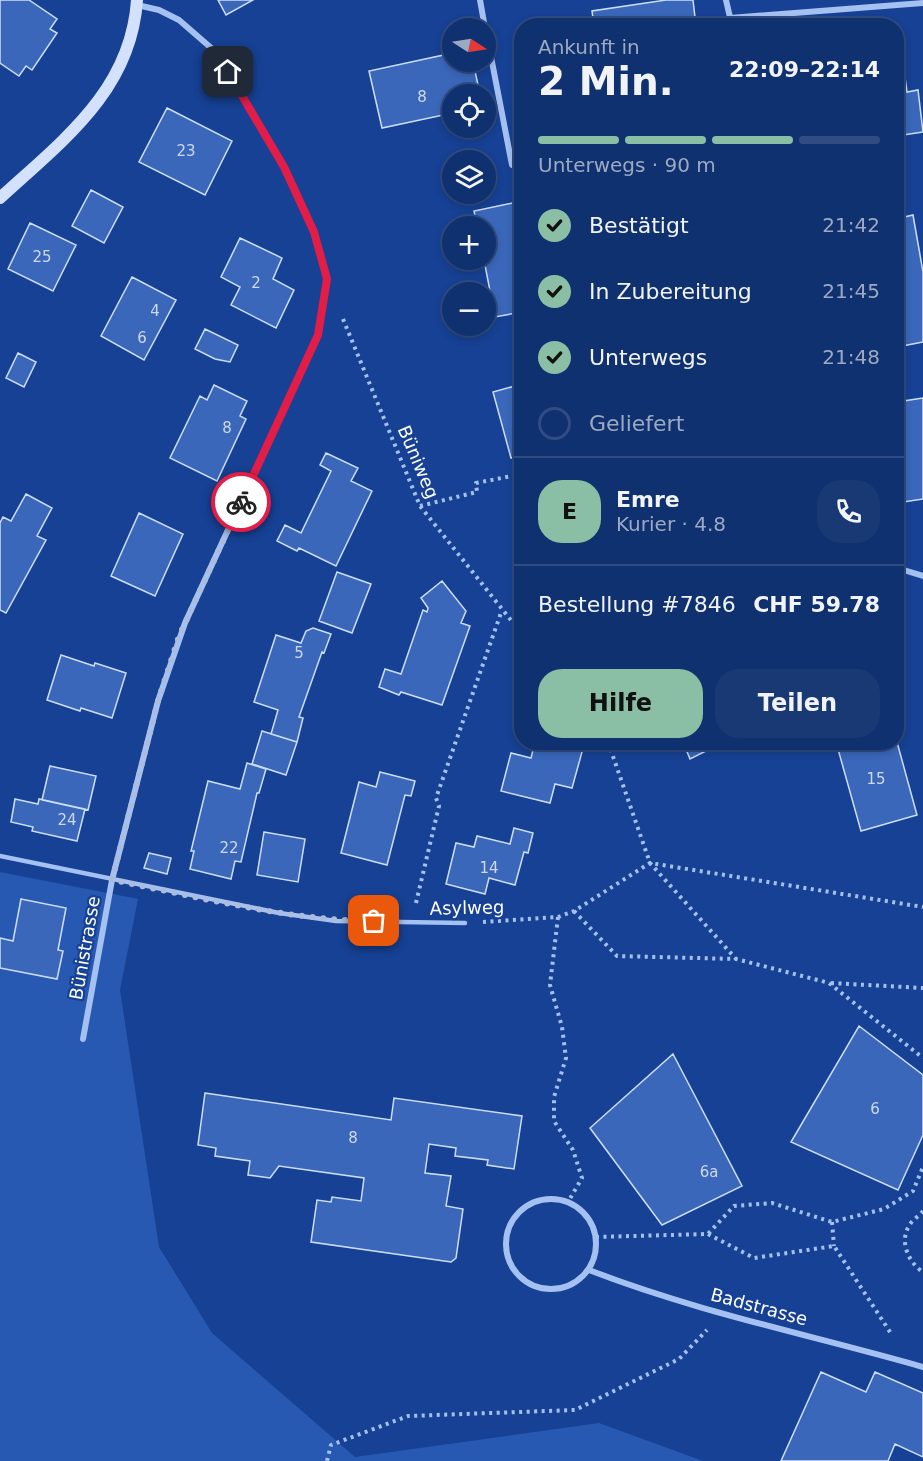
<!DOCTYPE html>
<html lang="de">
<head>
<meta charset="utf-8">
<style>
  body { margin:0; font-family:"DejaVu Sans",sans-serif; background:#193974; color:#f1f3f6; height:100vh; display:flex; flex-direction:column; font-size:22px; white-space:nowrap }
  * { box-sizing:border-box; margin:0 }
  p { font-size:20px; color:#9ca9c3 }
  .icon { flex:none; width:33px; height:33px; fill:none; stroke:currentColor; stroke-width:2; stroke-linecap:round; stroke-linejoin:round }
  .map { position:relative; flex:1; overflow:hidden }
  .panel { position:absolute; left:514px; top:18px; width:390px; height:732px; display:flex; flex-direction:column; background:#10316f; border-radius:24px; box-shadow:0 3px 9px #0003,0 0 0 2px #304c82 }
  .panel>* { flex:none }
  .needle { width:39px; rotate:102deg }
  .controls { position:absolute; left:442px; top:18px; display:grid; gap:12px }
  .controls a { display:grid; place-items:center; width:54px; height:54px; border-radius:50%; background:#10316f; box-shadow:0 3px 9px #0003,0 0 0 2px #304c82; font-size:30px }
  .pin { position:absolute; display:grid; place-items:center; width:51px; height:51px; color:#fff; margin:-26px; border-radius:12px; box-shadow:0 3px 9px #0006 }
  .courier { position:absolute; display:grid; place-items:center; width:60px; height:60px; margin:-30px; border:4px solid #e11d48; border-radius:50%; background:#fff; color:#222; box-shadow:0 2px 8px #0007 }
  .head em { font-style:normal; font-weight:600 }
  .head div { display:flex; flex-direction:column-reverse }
  .head { display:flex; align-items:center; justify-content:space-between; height:102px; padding:0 24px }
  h1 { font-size:39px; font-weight:600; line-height:45px }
  .bar { display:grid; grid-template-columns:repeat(4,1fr); gap:9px 6px; align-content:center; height:72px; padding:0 24px }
  .bar i { height:8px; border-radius:4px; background:#304c82 }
  .bar .selected { background:#8abfa5 }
  .bar p { grid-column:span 4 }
  .line { display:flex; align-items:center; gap:15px; padding:0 24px; border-top:2px solid #304c82 }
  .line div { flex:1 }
  .round { display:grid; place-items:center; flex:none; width:63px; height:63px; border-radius:24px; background:#193974 }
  ol { padding:0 24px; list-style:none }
  li { display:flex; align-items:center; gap:18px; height:66px }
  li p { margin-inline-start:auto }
  li .icon { padding:6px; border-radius:50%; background:#8abfa5; color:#111; stroke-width:4 }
  li:last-child { color:#9ca9c3 }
  li i { width:33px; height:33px; border:3px solid #304c82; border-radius:50% }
  .action { display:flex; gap:12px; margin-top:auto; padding:12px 24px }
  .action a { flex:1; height:69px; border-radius:24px; background:#8abfa5; color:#111; font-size:24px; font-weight:600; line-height:69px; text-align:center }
  .action a+a { background:#193974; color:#f1f3f6 }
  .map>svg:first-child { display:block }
  .green { fill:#2859b2 }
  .building { fill:#3a67ba; stroke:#cddefc; stroke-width:1.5 }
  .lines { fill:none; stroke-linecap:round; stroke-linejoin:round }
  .path { stroke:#a5c1f1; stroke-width:4; stroke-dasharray:3 4.5; stroke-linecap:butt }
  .service { stroke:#a5c1f1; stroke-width:4.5 }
  .minor { stroke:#a5c1f1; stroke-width:6 }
  .secondary { stroke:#d4e1fc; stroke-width:12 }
  .done { stroke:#adbcda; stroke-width:6; stroke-dasharray:0 10.8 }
  .route { stroke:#e11d48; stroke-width:8 }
  .labels { text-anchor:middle; stroke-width:4.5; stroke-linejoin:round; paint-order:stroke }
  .number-label { font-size:15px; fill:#ced9ee }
  .street-label { font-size:18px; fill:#fff; stroke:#164194 }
</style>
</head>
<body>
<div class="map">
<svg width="923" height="1461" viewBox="0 0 923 1461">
  <rect width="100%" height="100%" fill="#164194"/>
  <path class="green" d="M 0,872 L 138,899 L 120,990 L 159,1247 L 212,1333 L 355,1457 L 599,1423 L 703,1461 L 0,1461 Z"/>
  <path class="building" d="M 0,0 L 29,0 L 57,19 L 50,29 L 57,33 L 32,70 L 26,66 L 19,76 L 0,63 Z
    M 218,0 L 253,0 L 226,15 Z
    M 666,0 L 693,0 L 696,26 L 594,26 L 592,11 Z
    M 453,53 L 453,62 L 473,62 L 480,94 L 453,94 L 453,113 L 382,128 L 369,71 Z
    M 905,77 L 907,92 L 918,90 L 923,132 L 897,136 L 897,78 Z
    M 167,108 L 232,141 L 205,195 L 139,162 Z
    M 91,190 L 123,207 L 104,243 L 72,226 Z
    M 522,201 L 522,312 L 495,317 L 484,260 L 486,260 L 486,226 L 477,226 L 474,211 Z
    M 897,210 L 900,218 L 913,215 L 923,272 L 923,342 L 897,347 Z
    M 30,223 L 76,245 L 53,291 L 8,269 Z
    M 240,238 L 282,258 L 273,279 L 294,290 L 276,328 L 231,305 L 240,287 L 221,277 Z
    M 132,277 L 176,300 L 144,360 L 101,336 Z
    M 205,329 L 238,345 L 230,362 L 215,359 L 195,349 Z
    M 18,353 L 36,362 L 24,387 L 6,378 Z
    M 522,384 L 522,455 L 511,458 L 493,392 Z
    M 214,385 L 247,401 L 240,416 L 246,419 L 217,481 L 170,458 L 200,396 L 207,400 Z
    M 923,398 L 923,499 L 897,503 L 897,481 L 901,481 L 897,456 L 897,402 Z
    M 326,453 L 358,468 L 351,481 L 372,491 L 336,566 L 299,548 L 297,551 L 277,541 L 285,525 L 301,533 L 331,471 L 320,465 Z
    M 26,494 L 52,508 L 37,536 L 46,540 L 6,613 L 0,610 L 0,523 L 3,517 L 11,521 Z
    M 139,513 L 183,534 L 155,596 L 111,576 Z
    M 337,572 L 371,584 L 352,633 L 319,621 Z
    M 442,581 L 466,611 L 461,623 L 470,626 L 442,705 L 401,692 L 399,695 L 379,687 L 385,669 L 401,674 L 423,610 L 427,612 L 428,608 L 421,598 Z
    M 313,628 L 331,634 L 324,653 L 322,652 L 299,717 L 303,718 L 297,742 L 271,734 L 278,710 L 254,702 L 276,635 L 301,643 L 306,631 Z
    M 61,655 L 94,666 L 95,663 L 126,673 L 112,718 L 81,708 L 80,711 L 47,700 Z
    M 262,731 L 297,742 L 286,775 L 252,764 Z
    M 535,742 L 572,742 L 582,752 L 572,788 L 555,784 L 550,803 L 501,791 L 511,753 L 531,758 Z
    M 683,742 L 724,742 L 690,759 Z
    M 836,742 L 897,742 L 917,815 L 861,831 Z
    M 247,763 L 266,769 L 259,793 L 257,793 L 241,862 L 235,861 L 231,879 L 190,869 L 194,851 L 191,851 L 208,781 L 240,789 Z
    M 50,766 L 96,776 L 88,810 L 42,800 Z
    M 380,772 L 415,781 L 411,796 L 405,795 L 387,865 L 341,853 L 359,782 L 376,787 Z
    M 15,799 L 38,804 L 39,799 L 85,809 L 77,841 L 32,831 L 33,827 L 11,822 Z
    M 514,828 L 533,833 L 528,853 L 524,852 L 515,885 L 489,878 L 485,894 L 446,884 L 456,843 L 474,847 L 477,836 L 510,844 Z
    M 264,832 L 305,839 L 298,882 L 257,875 Z
    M 149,853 L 171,858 L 167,874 L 144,868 Z
    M 21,899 L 66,908 L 58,950 L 63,951 L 57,979 L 0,968 L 0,938 L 13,941 Z
    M 859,1026 L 923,1075 L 923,1135 L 898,1190 L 791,1142 Z
    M 673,1054 L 742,1186 L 662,1225 L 590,1128 Z
    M 205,1093 L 391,1120 L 394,1098 L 522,1116 L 514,1169 L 487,1165 L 488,1160 L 455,1156 L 456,1148 L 429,1144 L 425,1173 L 451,1176 L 446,1206 L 463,1209 L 456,1258 L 451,1262 L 311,1242 L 317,1200 L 331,1202 L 332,1197 L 361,1201 L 364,1178 L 279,1166 L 270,1178 L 248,1175 L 250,1161 L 215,1156 L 216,1148 L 198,1145 Z
    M 821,1372 L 866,1392 L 875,1372 L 923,1393 L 923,1457 L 895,1444 L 888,1461 L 781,1461 Z"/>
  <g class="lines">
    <path class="path" d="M 343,319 L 420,506 L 522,634
      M 420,506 L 477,492 L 476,483 L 522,474
      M 608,742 L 650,863 L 736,959
      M 416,903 L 439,806 L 436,798 L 502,610
      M 574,911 L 617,956 L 736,959 L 829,983 L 923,1058
      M 558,917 L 550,985 L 562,1027 L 566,1058 L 554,1097 L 554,1121 L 573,1150 L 582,1178 L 568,1202
      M 483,922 L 558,917 L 574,911 L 650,863 L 923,907
      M 831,983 L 923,988
      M 923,1211 C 919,1216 912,1220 909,1226 C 899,1242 909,1263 923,1272
      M 832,1222 L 834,1246
      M 708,1234 L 754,1258 L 834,1246 L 892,1335
      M 596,1237 L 708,1234 L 734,1206 L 772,1203 L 832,1222 L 884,1209 L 913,1191 L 923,1167
      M 327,1461 L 331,1445 L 408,1416 L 575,1410 L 679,1359 L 707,1330"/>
    <path class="service" d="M 0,856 L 279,913 L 336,921 L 465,923"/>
    <path class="minor" d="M 480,0 L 485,28
      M 726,0 L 732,26
      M 730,18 L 923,3
      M 486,31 L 512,165
      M 897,568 L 923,576
      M 83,1039 L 112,880 L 158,701 L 185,623 L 318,335 L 327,279 L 314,232 L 284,167 L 217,53 L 179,20 L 159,10 L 137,5
      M506 1244a45 45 0 1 1 90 0a45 45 0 1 1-90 0Z
      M 589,1270 C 697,1312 811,1335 923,1367"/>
    <path class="secondary" d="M 0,198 C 62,141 131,91 137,0"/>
  </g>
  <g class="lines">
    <path class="done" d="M 241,502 L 179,636 L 158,701 L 112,880 C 199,897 286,920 374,921"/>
    <path class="route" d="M 228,72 L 284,167 L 314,232 L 327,279 L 318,335 L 241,502"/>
  </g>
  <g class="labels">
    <g class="number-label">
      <text x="422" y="102">8</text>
      <text x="186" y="156">23</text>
      <text x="42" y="262">25</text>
      <text x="256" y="288">2</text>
      <text x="155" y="316">4</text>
      <text x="142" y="343">6</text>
      <text x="227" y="433">8</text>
      <text x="299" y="658">5</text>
      <text x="876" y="784">15</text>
      <text x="67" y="825">24</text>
      <text x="229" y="853">22</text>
      <text x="489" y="873">14</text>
      <text x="875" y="1114">6</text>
      <text x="353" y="1143">8</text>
      <text x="709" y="1177">6a</text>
    </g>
    <g class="street-label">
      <text transform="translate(418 462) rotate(67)" y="6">Büniweg</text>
      <text transform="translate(467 908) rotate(-1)" y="6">Asylweg</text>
      <text transform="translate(85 948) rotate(-80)" y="6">Bünistrasse</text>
      <text transform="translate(759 1307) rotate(15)" y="6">Badstrasse</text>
    </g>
  </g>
</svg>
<div class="controls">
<a><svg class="needle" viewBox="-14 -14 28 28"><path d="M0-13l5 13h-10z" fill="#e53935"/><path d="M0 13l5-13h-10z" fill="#9ca9c3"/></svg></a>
<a><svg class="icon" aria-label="locate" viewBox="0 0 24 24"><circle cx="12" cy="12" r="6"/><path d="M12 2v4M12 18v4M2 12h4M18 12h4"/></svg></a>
<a><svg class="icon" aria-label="layers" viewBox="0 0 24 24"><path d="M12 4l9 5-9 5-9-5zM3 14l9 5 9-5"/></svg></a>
<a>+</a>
<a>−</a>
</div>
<div class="pin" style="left:374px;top:921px;background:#ea580c"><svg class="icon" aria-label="bag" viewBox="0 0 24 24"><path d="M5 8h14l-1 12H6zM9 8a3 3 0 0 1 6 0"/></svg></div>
<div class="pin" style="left:228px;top:72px;background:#1f2937"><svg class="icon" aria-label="home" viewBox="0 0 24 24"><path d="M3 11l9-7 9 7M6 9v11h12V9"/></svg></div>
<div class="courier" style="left:241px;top:502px"><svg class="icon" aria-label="bike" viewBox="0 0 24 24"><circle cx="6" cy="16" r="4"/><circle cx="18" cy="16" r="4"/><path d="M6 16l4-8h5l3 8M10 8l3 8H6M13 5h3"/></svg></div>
<section class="panel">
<div class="head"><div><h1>2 Min.</h1><p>Ankunft in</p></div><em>22:09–22:14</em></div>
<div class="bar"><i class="selected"></i><i class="selected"></i><i class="selected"></i><i></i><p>Unterwegs · 90 m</p></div>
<ol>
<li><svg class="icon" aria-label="check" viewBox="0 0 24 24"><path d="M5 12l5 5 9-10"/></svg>Bestätigt<p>21:42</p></li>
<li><svg class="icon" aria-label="check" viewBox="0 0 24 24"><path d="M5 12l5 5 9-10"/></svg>In Zubereitung<p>21:45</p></li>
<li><svg class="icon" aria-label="check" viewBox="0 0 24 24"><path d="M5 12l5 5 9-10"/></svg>Unterwegs<p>21:48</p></li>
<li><i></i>Geliefert</li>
</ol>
<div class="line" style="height:108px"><b class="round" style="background:#8abfa5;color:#111">E</b><div><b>Emre</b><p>Kurier · 4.8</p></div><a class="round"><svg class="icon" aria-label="phone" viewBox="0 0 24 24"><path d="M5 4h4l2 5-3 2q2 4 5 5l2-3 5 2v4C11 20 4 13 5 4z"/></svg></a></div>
<div class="line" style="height:78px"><div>Bestellung #7846</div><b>CHF 59.78</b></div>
<div class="action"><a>Hilfe</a><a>Teilen</a></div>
</section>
</div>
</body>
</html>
